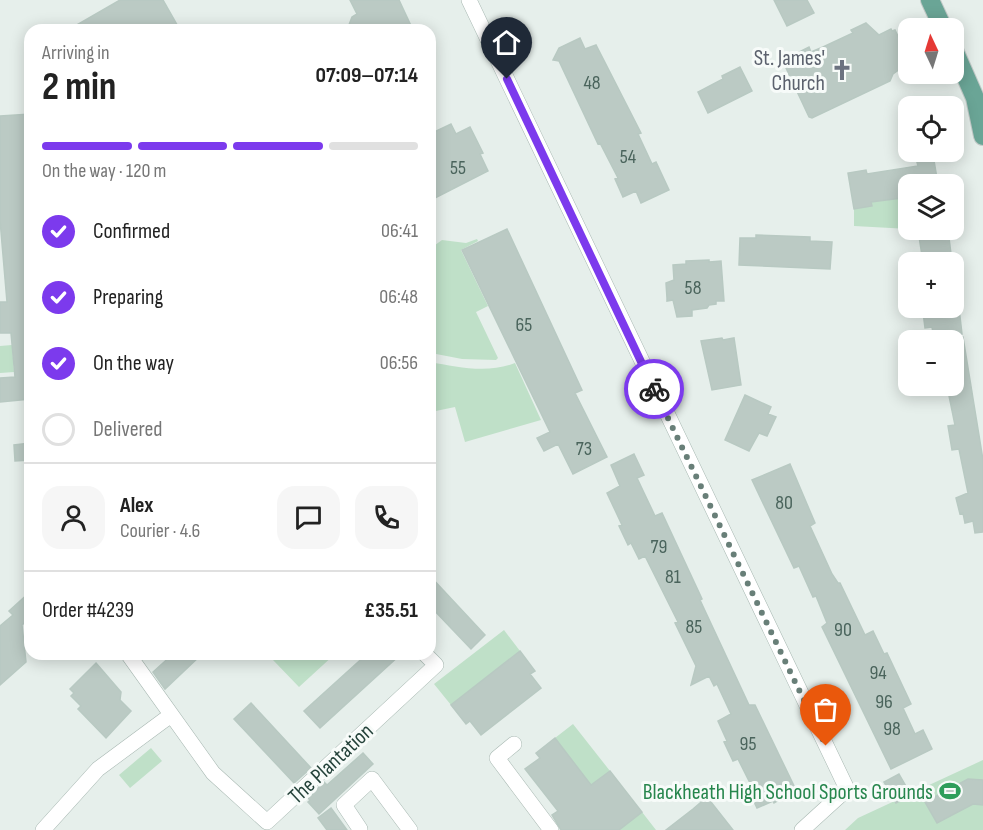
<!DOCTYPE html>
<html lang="en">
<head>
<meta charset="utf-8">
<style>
  body { margin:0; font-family:"Sofia Sans Condensed",sans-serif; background:#f6f6f6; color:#222; height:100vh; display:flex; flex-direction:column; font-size:22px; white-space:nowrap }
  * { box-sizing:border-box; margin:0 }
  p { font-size:20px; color:#767676 }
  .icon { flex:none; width:33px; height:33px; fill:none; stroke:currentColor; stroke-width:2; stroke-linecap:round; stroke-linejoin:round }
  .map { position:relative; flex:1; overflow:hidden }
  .details { position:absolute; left:24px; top:24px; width:412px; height:636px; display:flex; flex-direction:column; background:#fff; border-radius:18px; box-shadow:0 3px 15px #0003 }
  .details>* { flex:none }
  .needle { width:39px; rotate:356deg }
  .controls { position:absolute; left:898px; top:18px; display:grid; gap:12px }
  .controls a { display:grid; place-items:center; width:66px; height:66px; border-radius:12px; background:#fff; box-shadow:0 3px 15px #0003; font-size:30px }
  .pin { position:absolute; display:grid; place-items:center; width:51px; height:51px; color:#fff; margin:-62px -26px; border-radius:50% 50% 50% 0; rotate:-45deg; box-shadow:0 0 6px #0007 }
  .pin .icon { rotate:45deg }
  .courier { position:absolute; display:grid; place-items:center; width:60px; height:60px; margin:-30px; border:4px solid #7c3aed; border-radius:50%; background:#fff; color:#222; box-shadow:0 2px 8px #0007 }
  .head em { font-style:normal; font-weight:700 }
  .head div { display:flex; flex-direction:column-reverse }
  .head { display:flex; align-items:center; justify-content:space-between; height:102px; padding:0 18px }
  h1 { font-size:39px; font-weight:700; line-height:45px }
  .bar { display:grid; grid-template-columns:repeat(4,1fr); gap:9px 6px; align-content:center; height:72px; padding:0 18px }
  .bar i { height:8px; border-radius:4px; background:#e0e0e0 }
  .bar .on { background:#7c3aed }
  .bar p { grid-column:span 4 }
  .line { display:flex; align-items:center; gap:15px; padding:0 18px; border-top:2px solid #e0e0e0 }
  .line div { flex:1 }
  .round { display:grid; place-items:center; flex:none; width:63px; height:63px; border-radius:18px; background:#f6f6f6 }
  ol { padding:0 18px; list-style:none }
  li { display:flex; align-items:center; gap:18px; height:66px }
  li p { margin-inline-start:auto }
  li .icon { padding:6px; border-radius:50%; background:#7c3aed; color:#fff; stroke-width:4 }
  li:last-child { color:#767676 }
  li i { width:33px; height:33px; border:3px solid #e0e0e0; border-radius:50% }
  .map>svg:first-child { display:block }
  .green { fill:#bfe0c8 }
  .building { fill:#bbcac4; stroke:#b8c9c2; stroke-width:1.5 }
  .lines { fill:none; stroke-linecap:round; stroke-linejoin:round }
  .street-casing { stroke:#a8b8b2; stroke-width:16 }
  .primary-casing { stroke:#c2cac8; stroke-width:20 }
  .street { stroke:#fff; stroke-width:15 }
  .primary { stroke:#6aa596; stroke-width:18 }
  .done { stroke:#687f78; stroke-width:6; stroke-dasharray:0 10.8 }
  .route { stroke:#7c3aed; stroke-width:8 }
  .labels { text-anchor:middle; stroke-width:6; stroke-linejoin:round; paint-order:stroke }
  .number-label { font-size:20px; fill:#4a645c }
  .worship-label { font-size:22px; fill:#5b616d; stroke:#f7fbf9; text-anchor:end }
  .street-label { font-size:22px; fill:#24423a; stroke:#f7fbf9 }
  .leisure-label { font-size:22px; fill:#27864d; stroke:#f7fbf9; text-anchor:end }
</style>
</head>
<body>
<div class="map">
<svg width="983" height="830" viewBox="0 0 983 830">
  <rect width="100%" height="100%" fill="#e6efeb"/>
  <path class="green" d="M 909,197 L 909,229 L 854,226 L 854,209 L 871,206 L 871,202 Z
    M 477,239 L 478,241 L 461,250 L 488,306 L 476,312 L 498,358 L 496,360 L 462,359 L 431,353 L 431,248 L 442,240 L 466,243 Z
    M 12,345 L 14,372 L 0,373 L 0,346 Z
    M 430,362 C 457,367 488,374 515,363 L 541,420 L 465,442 L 455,407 L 431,412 Z
    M 504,630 L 520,651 L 451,705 L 434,684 Z
    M 280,654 L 335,654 L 299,687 L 273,660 Z
    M 573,724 L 610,771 L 591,785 L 555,738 Z
    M 151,748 L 162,761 L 130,788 L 119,775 Z
    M 983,760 L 983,830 L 845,830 L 858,818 Z
    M 642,812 L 656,830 L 619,830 Z"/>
  <path class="building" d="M 120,0 L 163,0 L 180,30 L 68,30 Z
    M 350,0 L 399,0 L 413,30 L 347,30 L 352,17 L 357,14 Z
    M 774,0 L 807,0 L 814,13 L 787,26 Z
    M 866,23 L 879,35 L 891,29 L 892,31 L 895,30 L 907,55 L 901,61 L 904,66 L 893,74 L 890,81 L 812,118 L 809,117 L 786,68 L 793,55 L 809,47 L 811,52 L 823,47 L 853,33 L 851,30 Z
    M 580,38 L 585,49 L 596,45 L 641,133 L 638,134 L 652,164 L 656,162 L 669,190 L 641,203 L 636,191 L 623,197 L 615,179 L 618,178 L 600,143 L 598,144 L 559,61 L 553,60 L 559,48 Z
    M 740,67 L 752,91 L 708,113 L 698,92 L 723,79 L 722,76 Z
    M 30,114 L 30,176 L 27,176 L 30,206 L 30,399 L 0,402 L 0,378 L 15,377 L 11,333 L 0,333 L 0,302 L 7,302 L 0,220 L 0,116 Z
    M 451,124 L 456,134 L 470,127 L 483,153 L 480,154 L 488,171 L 435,198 L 430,188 L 430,134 Z
    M 933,155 L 938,184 L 909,184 L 909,197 L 871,202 L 872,206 L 854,209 L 848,173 L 866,170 L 867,174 L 918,166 L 916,158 Z
    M 507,229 L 582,390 L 575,393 L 607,457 L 573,474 L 558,444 L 544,451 L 537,438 L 550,432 L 462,250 Z
    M 918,230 L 948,230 L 952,262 L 923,262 Z
    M 756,235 L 810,237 L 810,241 L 832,242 L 830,269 L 739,265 L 740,238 L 756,238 Z
    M 709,260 L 709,262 L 721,261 L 724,301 L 716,301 L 716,304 L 709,305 L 707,308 L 692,310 L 692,316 L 677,317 L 673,300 L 667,301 L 667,298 L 666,283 L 674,280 L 673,265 L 686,264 L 686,261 Z
    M 930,308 L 959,308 L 962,334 L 934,338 L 932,327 L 925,328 L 923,312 L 930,311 Z
    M 963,337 L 983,460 L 983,532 L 975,533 L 973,521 L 965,523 L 963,513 L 960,514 L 956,498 L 968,493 L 959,449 L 952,450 L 948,426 L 955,425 L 947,386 L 954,386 L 954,338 Z
    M 722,338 L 723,340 L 734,338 L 741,385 L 712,390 L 701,341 Z
    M 745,395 L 771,407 L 768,414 L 776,417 L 767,436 L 759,433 L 749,451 L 725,440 Z
    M 30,443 L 30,460 L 15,461 L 14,445 Z
    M 634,454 L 644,475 L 637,478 L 655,516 L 662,513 L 702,599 L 700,600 L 749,705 L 755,705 L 796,790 L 774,803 L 773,801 L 757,808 L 748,789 L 752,787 L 738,759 L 733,761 L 724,742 L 727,741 L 718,721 L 731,714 L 717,684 L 714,686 L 709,676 L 691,685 L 696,666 L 675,623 L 678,622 L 645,556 L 639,559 L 631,543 L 628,545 L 619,526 L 622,525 L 607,493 L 620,486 L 611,465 Z
    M 790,464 L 815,523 L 810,526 L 832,574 L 838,583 L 840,583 L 865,635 L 873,631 L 884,654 L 887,653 L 911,704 L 903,708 L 915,734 L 923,730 L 932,749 L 891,769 L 822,627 L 827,623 L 816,596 L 813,597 L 799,566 L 794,568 L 752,480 Z
    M 430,576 L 485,635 L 471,649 L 430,606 Z
    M 30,592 L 30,618 L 22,625 L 26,662 L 0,685 L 0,626 L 13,615 L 9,611 Z
    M 520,651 L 535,671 L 530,674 L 541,688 L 481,735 L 470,721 L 466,724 L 451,705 Z
    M 173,654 L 202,654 L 165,689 L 153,672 Z
    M 367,654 L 401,654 L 320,728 L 304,711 Z
    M 96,663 L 121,692 L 120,700 L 131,711 L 106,738 L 78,709 L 81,706 L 71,696 L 74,693 L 70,689 Z
    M 251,703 L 311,768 L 294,783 L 234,719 Z
    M 555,738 L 591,785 L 610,771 L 642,812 L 619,830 L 561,830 L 552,815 L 558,811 L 525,769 L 540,758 L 536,753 Z
    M 363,753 L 373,764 L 319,814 L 308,802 L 310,800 L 308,798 L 324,782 L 327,785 Z
    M 899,774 L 911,795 L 896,803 L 884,782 Z
    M 968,779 L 983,780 L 983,805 L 973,804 L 937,823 L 925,802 Z
    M 707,797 L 733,830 L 666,830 L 693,809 Z
    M 331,808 L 347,830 L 327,830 L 318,818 Z"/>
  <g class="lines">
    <defs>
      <path id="street" d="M 469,0 L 847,789 L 802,830
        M 128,654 L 213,773 L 267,822 L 436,665 L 425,654
        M 514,744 L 497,758 L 551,830
        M 360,829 L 344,805 L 372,779 L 410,830
        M 43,830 L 98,769 L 171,715"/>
      <path id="primary" d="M 930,0 L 943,28
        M 954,50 L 975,98 L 983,136"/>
    </defs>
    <use href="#street" class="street-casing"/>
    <use href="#primary" class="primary-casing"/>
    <use href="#street" class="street"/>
    <use href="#primary" class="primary"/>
  </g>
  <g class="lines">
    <path class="done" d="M 654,389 L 826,746"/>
    <path class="route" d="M 507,79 L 654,389"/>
  </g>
  <defs>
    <symbol id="church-bare" viewBox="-9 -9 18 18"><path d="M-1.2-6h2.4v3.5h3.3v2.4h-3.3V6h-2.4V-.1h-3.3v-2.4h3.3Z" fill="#6b7280" stroke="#f7fbf9" stroke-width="2.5" paint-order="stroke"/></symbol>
    <symbol id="stadium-bare" viewBox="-9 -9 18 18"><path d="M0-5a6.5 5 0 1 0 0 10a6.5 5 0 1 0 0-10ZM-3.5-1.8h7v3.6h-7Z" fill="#2e9e5b" stroke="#f7fbf9" stroke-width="2.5" paint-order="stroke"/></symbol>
  </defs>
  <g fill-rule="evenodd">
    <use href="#church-bare" x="827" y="55" width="30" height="30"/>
    <use href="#stadium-bare" x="935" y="776" width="30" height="30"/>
  </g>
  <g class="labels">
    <g class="number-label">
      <text x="592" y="89">48</text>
      <text x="628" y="163">54</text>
      <text x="458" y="174">55</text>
      <text x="693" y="294">58</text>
      <text x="524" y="331">65</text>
      <text x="584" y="455">73</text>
      <text x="784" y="509">80</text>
      <text x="659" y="553">79</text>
      <text x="673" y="583">81</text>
      <text x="694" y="633">85</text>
      <text x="843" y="636">90</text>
      <text x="878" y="679">94</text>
      <text x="884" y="708">96</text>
      <text x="892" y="735">98</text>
      <text x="748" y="750">95</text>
    </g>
    <g class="worship-label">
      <text x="825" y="65">St. James'<tspan x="825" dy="25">Church</tspan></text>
    </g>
    <g class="street-label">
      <text transform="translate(330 763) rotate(-43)" y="8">The Plantation</text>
    </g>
    <g class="leisure-label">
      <text x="933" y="799">Blackheath High School Sports Grounds</text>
    </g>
  </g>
</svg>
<div class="controls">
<a><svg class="needle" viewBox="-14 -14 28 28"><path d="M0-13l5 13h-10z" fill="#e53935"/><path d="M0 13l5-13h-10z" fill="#767676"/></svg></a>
<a><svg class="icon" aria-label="locate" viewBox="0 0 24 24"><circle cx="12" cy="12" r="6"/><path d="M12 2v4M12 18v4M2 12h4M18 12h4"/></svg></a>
<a><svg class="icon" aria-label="layers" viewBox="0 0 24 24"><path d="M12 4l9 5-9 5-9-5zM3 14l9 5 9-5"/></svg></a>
<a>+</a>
<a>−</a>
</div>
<div class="pin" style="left:826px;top:746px;background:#ea580c"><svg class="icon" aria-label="bag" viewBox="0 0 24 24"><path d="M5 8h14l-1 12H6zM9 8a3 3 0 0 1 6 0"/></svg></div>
<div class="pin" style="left:507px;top:79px;background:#1f2937"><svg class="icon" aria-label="home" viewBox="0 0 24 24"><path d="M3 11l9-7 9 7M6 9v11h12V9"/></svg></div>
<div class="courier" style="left:654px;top:389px"><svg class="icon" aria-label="bike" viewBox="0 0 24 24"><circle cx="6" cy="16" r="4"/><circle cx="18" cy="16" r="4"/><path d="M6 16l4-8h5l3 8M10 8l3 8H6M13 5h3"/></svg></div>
<section class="details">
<div class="head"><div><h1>2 min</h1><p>Arriving in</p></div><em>07:09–07:14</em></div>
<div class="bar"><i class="on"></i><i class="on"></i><i class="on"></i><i></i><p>On the way · 120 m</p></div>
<ol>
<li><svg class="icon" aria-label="check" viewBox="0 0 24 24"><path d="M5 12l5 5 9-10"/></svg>Confirmed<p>06:41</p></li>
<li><svg class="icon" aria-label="check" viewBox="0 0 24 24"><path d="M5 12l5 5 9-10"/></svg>Preparing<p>06:48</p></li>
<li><svg class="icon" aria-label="check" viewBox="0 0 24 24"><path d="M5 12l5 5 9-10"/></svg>On the way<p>06:56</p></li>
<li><i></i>Delivered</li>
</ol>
<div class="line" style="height:108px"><a class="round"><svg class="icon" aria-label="person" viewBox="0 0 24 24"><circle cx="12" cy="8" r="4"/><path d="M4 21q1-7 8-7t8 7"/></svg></a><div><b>Alex</b><p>Courier · 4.6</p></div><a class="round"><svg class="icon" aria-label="chat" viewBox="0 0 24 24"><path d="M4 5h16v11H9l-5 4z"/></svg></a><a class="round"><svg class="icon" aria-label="phone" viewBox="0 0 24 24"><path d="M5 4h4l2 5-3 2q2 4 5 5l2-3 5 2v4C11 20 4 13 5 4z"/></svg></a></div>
<div class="line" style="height:78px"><div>Order #4239</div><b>£35.51</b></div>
</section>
</div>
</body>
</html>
